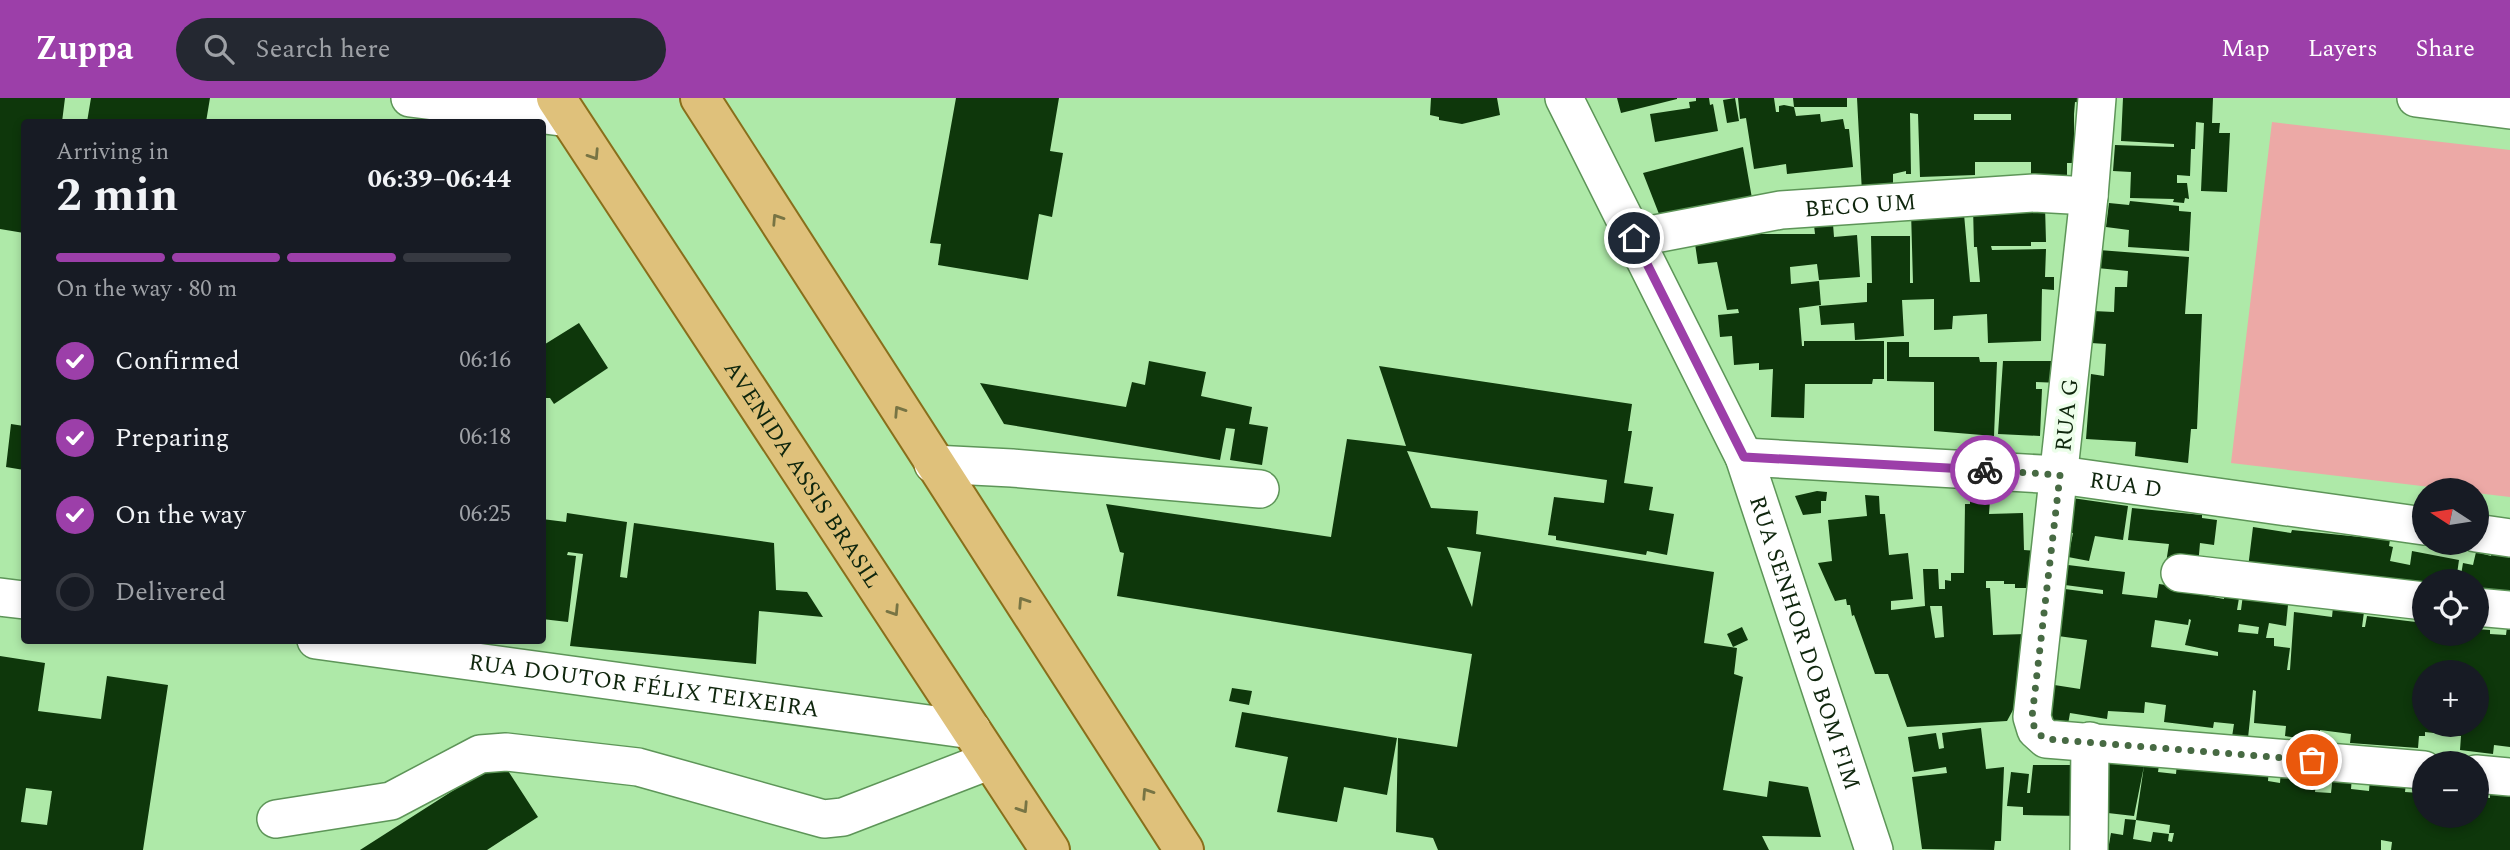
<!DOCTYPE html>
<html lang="en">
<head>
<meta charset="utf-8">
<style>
  body { margin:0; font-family:Spectral,serif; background:#242831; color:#f1f3f6; height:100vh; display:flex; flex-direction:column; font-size:26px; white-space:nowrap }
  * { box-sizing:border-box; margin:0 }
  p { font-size:23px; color:#9ea1a6 }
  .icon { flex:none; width:38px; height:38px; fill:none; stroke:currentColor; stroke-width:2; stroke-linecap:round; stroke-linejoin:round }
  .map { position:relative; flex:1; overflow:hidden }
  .panel { position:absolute; left:21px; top:21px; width:525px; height:525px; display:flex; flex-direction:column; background:#171b24; border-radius:7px; box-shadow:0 4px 10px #0003 }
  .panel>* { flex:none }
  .needle { width:46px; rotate:282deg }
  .tools { position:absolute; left:2412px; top:380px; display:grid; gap:14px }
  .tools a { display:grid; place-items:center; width:77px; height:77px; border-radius:50%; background:#171b24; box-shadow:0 4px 10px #0003; font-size:35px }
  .pin { position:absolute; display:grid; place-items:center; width:60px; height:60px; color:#fff; margin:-30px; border:4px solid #fff; border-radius:50%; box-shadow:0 2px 7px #0007 }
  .courier { position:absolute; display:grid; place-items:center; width:70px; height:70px; margin:-35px; border:5px solid #9c3fa9; border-radius:50%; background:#fff; color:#222; box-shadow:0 2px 9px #0007 }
  .headline em { font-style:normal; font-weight:700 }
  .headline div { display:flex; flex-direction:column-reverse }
  .headline { display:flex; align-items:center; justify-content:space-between; height:119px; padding:0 35px }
  h1 { font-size:46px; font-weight:700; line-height:52px }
  .bar { display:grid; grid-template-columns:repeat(4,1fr); gap:10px 7px; align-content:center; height:84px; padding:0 35px }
  .bar i { height:9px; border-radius:5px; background:#363941 }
  .bar .current { background:#9c3fa9 }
  .bar p { grid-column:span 4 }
  ol { padding:0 35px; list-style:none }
  li { display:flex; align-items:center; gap:21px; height:77px }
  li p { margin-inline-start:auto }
  li .icon { padding:7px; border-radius:50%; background:#9c3fa9; color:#fff; stroke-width:4 }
  li:last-child { color:#9ea1a6 }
  li i { width:38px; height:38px; border:4px solid #363941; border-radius:50% }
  header { display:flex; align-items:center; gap:42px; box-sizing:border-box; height:98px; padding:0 35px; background:#9c3fa9; color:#fff }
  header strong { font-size:33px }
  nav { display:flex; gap:38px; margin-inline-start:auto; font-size:24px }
  .search { width:490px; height:63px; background:#242831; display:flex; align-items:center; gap:18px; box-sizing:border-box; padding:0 24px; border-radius:38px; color:#9ea1a6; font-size:26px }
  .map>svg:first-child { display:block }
  .green { fill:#eca9a6 }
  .building { fill:#0e370b; fill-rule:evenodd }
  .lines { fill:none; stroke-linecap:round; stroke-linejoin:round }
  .minor-casing { stroke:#5d9558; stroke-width:40 }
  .major-casing { stroke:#896f1b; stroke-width:42 }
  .minor { stroke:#fff; stroke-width:37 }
  .major { stroke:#dfc17b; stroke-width:38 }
  .oneway { stroke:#777444 }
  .done { stroke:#476a43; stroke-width:7; stroke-dasharray:0 12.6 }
  .route { stroke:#9c3fa9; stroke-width:9 }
  .labels { text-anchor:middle; stroke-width:7; stroke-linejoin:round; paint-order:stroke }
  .street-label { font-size:23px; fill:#0f260d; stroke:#ecfeea }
</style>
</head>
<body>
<header>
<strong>Zuppa</strong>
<div class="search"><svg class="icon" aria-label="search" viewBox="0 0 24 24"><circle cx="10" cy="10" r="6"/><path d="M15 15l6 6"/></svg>Search here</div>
<nav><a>Map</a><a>Layers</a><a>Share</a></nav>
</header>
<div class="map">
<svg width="2510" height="752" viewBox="0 0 2510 752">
  <rect width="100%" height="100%" fill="#aee9a8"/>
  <path class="green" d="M 2272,24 L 2510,52 L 2510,399 L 2476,395 L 2476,392 L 2455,392 L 2231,365 Z"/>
  <path class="building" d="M 0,0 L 65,0 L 62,24 L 24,24 L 24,135 L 0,131 Z
    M 91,0 L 210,0 L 206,24 L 87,24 Z
    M 956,0 L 1059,0 L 1050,53 L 1063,55 L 1052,119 L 1039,116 L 1028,182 L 938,167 L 941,146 L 930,145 Z
    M 1431,0 L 1497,0 L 1500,17 L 1462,26 L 1439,22 L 1439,19 L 1430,17 Z
    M 1617,0 L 1677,0 L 1677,1 L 1621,15 Z
    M 1696,0 L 1709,0 L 1710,7 L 1713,6 L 1718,33 L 1655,44 L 1650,16 L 1690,10 L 1689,4 L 1696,3 Z
    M 1735,0 L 1739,23 L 1727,25 L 1723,2 Z
    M 1738,0 L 1774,0 L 1776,14 L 1779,14 L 1779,8 L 1784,7 L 1794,9 L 1796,18 L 1820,16 L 1821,24 L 1843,21 L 1845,31 L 1849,31 L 1853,69 L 1787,76 L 1786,66 L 1754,71 L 1746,20 L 1740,21 Z
    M 1793,0 L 1847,0 L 1847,9 L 1794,9 Z
    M 1857,0 L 2085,0 L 2085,5 L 2075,4 L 2074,16 L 2074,43 L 2078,43 L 2078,65 L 2067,65 L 2067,81 L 2031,80 L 2031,64 L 1975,64 L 1975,77 L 1920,79 L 1918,16 L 1910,15 L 1911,76 L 1906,76 L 1906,73 L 1893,76 L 1893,91 L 1862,95 ZM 1974,16 L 2011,16 L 2011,22 L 1974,22 Z
    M 2123,0 L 2213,0 L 2212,25 L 2220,25 L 2219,35 L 2230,35 L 2227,94 L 2201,93 L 2204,25 L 2196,24 L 2195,51 L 2191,51 L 2190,78 L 2177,77 L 2177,85 L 2187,85 L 2189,101 L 2185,100 L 2184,105 L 2173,104 L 2174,101 L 2130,100 L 2131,74 L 2113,73 L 2115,47 L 2174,49 L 2174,46 L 2121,43 Z
    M 1743,49 L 1753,106 L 1659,116 L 1643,75 Z
    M 2130,103 L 2179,108 L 2179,113 L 2191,114 L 2189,153 L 2128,149 L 2129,132 L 2106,129 L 2109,105 L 2129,107 Z
    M 2045,108 L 2046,144 L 2031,144 L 2031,148 L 1991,148 L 1992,152 L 2046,151 L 2045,179 L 2054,179 L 2054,192 L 2042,191 L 2041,243 L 1988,245 L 1987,216 L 1953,218 L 1952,231 L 1934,232 L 1934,201 L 1902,202 L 1904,238 L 1855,242 L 1854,225 L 1821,227 L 1819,208 L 1867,204 L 1867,185 L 1872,185 L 1871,138 L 1910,138 L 1910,185 L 1913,185 L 1911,113 L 1964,116 L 1970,184 L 1980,184 L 1977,149 L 1974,149 L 1973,109 Z
    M 1833,126 L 1834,139 L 1857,137 L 1860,179 L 1819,182 L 1817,166 L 1790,169 L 1791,186 L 1819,183 L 1821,207 L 1799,210 L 1802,248 L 1804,248 L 1804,243 L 1884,243 L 1884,281 L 1873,281 L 1872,286 L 1805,286 L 1804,320 L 1771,319 L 1773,271 L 1759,272 L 1759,265 L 1734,267 L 1732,238 L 1720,239 L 1718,217 L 1739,215 L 1738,211 L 1727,212 L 1717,164 L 1698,166 L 1694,139 L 1761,128 L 1762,136 L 1815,136 L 1814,127 Z
    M 2099,152 L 2189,159 L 2185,216 L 2202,216 L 2197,331 L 2191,331 L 2188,365 L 2135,358 L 2136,344 L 2086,341 L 2091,276 L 2104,278 L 2106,246 L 2091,245 L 2093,213 L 2114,214 L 2115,189 L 2127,189 L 2128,173 L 2097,170 Z
    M 579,225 L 608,270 L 554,306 L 550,300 L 542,300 L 542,248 Z
    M 1887,244 L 1909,244 L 1909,259 L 1979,259 L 1980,264 L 1997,264 L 1994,338 L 1934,333 L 1934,284 L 1887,283 Z
    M 1149,263 L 1206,274 L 1201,298 L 1252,309 L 1249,326 L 1268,329 L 1262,367 L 1230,362 L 1235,331 L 1226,330 L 1220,362 L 1004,326 L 980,285 L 1126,309 L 1132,284 L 1145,287 Z
    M 2003,263 L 2061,263 L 2061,285 L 2036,284 L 2036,291 L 2042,291 L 2040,338 L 1998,336 Z
    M 1379,268 L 1632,306 L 1628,333 L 1632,333 L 1624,385 L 1653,389 L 1649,412 L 1674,416 L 1667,457 L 1647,453 L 1646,457 L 1556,442 L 1556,438 L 1548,437 L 1554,399 L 1604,405 L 1607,382 L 1407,353 L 1431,410 L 1478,413 L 1476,436 L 1714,474 L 1704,545 L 1737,550 L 1734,576 L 1743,579 L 1723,692 L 1767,699 L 1769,683 L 1808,689 L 1821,739 L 1762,738 L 1769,752 L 1438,752 L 1433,740 L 1396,734 L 1398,640 L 1457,649 L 1472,556 L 1117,498 L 1124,455 L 1120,454 L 1106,406 L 1331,439 L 1347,341 L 1406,348 ZM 1447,449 L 1481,454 L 1472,509 L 1450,456 Z
    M 11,326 L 24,328 L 24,372 L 6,369 Z
    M 1817,393 L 1827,394 L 1826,403 L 1821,403 L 1821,415 L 1803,417 L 1795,398 Z
    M 1865,397 L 1879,398 L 1880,416 L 1885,416 L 1889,457 L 1908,455 L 1913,501 L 1891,503 L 1891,512 L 1925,508 L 1923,471 L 1938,471 L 1939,491 L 1945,491 L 1945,482 L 1951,483 L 1951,475 L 1964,475 L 1965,406 L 1970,406 L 1970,402 L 1990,402 L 1989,416 L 2023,415 L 2024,452 L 2040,453 L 2036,490 L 2015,490 L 2015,486 L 2004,486 L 2004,483 L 1986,483 L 1986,490 L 1990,490 L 1993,537 L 2026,536 L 2020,599 L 2007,623 L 1907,629 L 1888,576 L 1875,576 L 1854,517 L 1852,518 L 1850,507 L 1847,507 L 1846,501 L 1835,503 L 1818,465 L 1832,463 L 1828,422 L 1867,418 ZM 1930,508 L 1942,508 L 1944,539 L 1935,540 Z
    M 2072,400 L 2128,408 L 2123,442 L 2095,438 L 2089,463 L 2068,459 L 2073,435 L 2067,434 Z
    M 2132,410 L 2202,417 L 2202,420 L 2217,422 L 2214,447 L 2200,445 L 2198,468 L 2166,465 L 2169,446 L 2128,442 Z
    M 567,415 L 627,424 L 620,479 L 627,480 L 634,425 L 774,445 L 776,492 L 807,494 L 823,519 L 759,513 L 756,566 L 570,548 L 583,456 L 568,454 L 567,457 L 576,458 L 568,524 L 542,521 L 542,421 L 566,424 Z
    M 2253,429 L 2291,435 L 2292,432 L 2390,442 L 2389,448 L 2393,449 L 2390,463 L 2410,467 L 2412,453 L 2459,462 L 2456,483 L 2424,483 L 2424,491 L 2247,478 Z
    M 2492,453 L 2510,457 L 2510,502 L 2476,500 L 2476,483 L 2460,483 L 2463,465 L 2473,467 L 2476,454 L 2491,458 Z
    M 2068,467 L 2125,474 L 2122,496 L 2157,500 L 2159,486 L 2193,491 L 2192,495 L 2224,501 L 2225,486 L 2241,488 L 2237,512 L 2241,512 L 2244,489 L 2289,496 L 2286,528 L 2269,525 L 2266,540 L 2274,540 L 2274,548 L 2290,550 L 2287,572 L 2290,572 L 2294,514 L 2332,519 L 2333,509 L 2364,514 L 2362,529 L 2365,529 L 2367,518 L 2424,525 L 2424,536 L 2476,536 L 2476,531 L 2490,532 L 2490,536 L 2506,537 L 2507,529 L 2510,530 L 2510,649 L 2494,647 L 2493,656 L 2460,652 L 2461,638 L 2425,634 L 2425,638 L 2419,638 L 2418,650 L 2350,645 L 2351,636 L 2320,632 L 2319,643 L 2285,638 L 2286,628 L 2254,625 L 2256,593 L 2253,592 L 2248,640 L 2232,639 L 2234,626 L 2214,624 L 2213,630 L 2164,624 L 2166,607 L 2145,604 L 2144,615 L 2108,613 L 2107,621 L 2070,615 L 2067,632 L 2041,628 L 2048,586 L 2080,591 L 2087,542 L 2058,538 L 2065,491 L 2103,496 L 2103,492 L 2065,487 ZM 2189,521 L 2191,522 L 2185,547 L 2218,554 L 2218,558 L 2151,549 L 2155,522 L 2188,527 ZM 2239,526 L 2259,529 L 2258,536 L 2238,534 ZM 2424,574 L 2476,574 L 2476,589 L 2482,590 L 2481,599 L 2476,598 L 2476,626 L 2424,626 Z
    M 1742,529 L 1748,542 L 1733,549 L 1727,536 Z
    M 0,558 L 45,565 L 38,613 L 101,621 L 107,578 L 168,587 L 143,752 L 0,752 ZM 26,690 L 52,693 L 47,727 L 21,724 Z
    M 1232,590 L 1252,593 L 1249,607 L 1229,603 Z
    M 1242,614 L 1397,640 L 1387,697 L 1344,689 L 1337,724 L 1277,714 L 1288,659 L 1235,649 Z
    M 1981,630 L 1986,671 L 2004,669 L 2001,743 L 1995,743 L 1994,752 L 1922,751 L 1912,679 L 1947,675 L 1946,669 L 1914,674 L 1908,639 L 1936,635 L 1939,651 L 1944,650 L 1942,635 Z
    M 2102,650 L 2160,660 L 2158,674 L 2176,676 L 2177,665 L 2269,669 L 2268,683 L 2280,685 L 2281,671 L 2300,674 L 2299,685 L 2316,686 L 2315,694 L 2331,695 L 2333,677 L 2352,679 L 2351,691 L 2369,693 L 2370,680 L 2406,685 L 2405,694 L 2420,695 L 2420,704 L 2424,704 L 2424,718 L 2476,718 L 2476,698 L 2490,700 L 2490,695 L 2510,697 L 2510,752 L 2391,752 L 2392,744 L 2381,742 L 2381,752 L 2108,752 L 2111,735 L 2123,737 L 2125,721 L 2136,722 L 2144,668 L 2134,718 L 2099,714 ZM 2136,722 L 2170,727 L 2169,735 L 2174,735 L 2172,744 L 2168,743 L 2169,736 L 2153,734 L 2151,744 L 2133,741 Z
    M 501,662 L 538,719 L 487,752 L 360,752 Z
    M 2033,667 L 2083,667 L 2084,718 L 2023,717 L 2023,709 L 2007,708 L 2011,674 L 2029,676 L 2027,695 L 2030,695 Z"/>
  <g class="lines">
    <defs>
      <g id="minor">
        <path d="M 410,0 L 569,20"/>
        <path id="s1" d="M 1564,0 L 1744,359 L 1874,752"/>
        <path d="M 2097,0 L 2089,98 L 2032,619 L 2036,632 L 2046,641 L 2424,672"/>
        <path d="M 2416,0 L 2510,12"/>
        <path id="s2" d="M 1634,140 L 1781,112 L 2034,95 L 2089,98"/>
        <path id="s3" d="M 1744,359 L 2060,377 L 2424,428"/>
        <path d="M 933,366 L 1012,370 L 1260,391"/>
        <path d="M 2476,435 L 2510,440"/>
        <path d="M 2180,475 L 2424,503"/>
        <path d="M 0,499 L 24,502"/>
        <path d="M 2476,509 L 2510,512"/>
        <path id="s4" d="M 316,542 L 972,632"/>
        <path d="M 2476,676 L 2510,679"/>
        <path d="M 276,721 L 391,703 L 480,656 L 506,654 L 638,669 L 824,721 L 843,719 L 991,662"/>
        <path d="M 2089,752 L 2090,643"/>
      </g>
      <g id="major">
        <path id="s5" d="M 556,0 L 1050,752"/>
        <path d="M 700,0 L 1184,752"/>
      </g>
    </defs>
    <use href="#minor" class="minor-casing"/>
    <use href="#major" class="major-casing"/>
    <use href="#minor" class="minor"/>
    <use href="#major" class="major"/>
  </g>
  <defs><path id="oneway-chevron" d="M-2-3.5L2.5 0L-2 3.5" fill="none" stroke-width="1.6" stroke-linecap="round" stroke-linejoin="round" transform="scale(1.75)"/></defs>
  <g class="oneway">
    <use href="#oneway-chevron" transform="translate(594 57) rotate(57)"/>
    <use href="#oneway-chevron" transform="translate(777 121) rotate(-123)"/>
    <use href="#oneway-chevron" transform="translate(899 313) rotate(-123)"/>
    <use href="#oneway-chevron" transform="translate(1023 504) rotate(-123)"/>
    <use href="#oneway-chevron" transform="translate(894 513) rotate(57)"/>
    <use href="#oneway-chevron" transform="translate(1147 695) rotate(-123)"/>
    <use href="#oneway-chevron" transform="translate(1023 710) rotate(57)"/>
  </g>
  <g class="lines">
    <path class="done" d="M 1985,372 L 2060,377 L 2032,619 C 2033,629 2037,636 2046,641 L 2312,662"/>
    <path class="route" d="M 1634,140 L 1744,359 L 1985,372"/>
  </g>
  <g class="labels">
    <g class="street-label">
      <text dy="8" stroke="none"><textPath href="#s2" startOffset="229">BECO UM</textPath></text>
      <text transform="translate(2066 317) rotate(-84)" y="8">RUA G</text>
      <text dy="8" stroke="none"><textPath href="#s5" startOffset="450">AVENIDA ASSIS BRASIL</textPath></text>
      <text dy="8" stroke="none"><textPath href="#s3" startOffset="383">RUA D</textPath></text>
      <text dy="8" stroke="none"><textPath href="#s1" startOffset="597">RUA SENHOR DO BOM FIM</textPath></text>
      <text dy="8" stroke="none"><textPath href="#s4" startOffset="331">RUA DOUTOR FÉLIX TEIXEIRA</textPath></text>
    </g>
  </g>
</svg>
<div class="tools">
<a><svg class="needle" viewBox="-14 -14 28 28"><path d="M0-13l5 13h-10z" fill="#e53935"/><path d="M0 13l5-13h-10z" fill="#9ea1a6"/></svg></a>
<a><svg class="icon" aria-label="locate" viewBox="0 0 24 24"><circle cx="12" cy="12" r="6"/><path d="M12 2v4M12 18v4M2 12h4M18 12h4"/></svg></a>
<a>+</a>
<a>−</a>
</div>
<div class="pin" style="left:2312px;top:662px;background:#ea580c"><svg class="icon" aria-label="bag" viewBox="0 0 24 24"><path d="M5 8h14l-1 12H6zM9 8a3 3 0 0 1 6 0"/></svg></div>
<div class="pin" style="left:1634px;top:140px;background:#1f2937"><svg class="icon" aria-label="home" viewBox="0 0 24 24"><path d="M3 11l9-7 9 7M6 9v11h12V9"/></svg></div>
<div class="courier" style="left:1985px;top:372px"><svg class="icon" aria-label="bike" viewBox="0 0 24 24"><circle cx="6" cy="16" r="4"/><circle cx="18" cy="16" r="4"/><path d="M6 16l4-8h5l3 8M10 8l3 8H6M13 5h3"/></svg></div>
<section class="panel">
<div class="headline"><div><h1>2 min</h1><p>Arriving in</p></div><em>06:39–06:44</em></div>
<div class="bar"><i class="current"></i><i class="current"></i><i class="current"></i><i></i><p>On the way · 80 m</p></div>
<ol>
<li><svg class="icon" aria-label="check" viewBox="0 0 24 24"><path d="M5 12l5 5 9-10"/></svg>Confirmed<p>06:16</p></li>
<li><svg class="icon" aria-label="check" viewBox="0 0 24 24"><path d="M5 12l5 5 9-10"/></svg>Preparing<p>06:18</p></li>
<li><svg class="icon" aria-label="check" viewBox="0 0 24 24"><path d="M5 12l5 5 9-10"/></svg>On the way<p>06:25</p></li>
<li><i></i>Delivered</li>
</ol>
</section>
</div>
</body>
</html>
